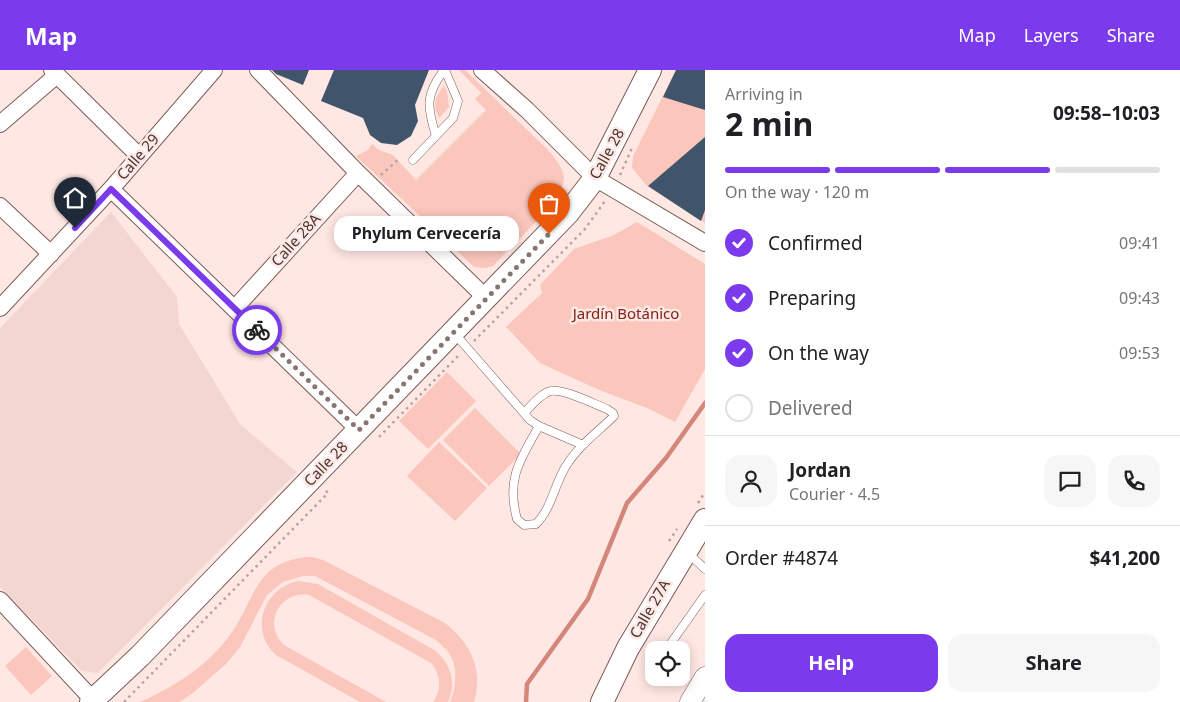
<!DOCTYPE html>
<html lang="en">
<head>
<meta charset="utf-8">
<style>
  body { margin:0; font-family:"Noto Sans",sans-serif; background:#f6f6f6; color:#202124; height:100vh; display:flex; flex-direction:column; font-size:19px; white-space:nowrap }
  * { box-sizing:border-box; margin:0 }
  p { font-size:16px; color:#757577 }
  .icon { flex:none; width:28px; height:28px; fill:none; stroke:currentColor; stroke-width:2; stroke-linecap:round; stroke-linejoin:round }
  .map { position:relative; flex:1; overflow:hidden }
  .side { display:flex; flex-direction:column; background:#fff; width:475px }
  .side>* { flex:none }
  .tools { position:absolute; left:645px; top:571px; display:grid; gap:10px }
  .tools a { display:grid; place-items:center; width:45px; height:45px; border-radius:10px; background:#fff; box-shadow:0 2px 12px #0003; font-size:25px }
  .pin { position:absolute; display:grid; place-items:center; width:42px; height:42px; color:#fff; margin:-51px -21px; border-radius:50% 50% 50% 0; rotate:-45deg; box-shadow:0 0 5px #0007 }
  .pin .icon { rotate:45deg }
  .courier { position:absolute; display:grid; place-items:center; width:50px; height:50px; margin:-25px; border:4px solid #7c3aed; border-radius:50%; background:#fff; color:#222; box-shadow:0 1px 6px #0007 }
  .bubble { position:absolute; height:35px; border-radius:15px; background:#fff; box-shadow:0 2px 12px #0003; font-size:16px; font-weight:700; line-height:35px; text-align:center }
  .overview em { font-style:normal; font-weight:700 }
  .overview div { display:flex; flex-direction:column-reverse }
  .overview { display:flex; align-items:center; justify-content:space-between; height:85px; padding:0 20px }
  h1 { font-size:32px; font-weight:700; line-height:38px }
  .bar { display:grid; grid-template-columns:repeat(4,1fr); gap:8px 5px; align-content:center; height:60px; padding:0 20px }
  .bar i { height:6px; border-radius:4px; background:#e0e0e0 }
  .bar .selected { background:#7c3aed }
  .bar p { grid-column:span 4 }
  .line { display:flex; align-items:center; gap:12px; padding:0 20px; border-top:1px solid #e0e0e0 }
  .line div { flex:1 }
  .round { display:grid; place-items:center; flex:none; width:52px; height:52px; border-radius:15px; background:#f6f6f6 }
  ol { padding:0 20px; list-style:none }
  li { display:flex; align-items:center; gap:15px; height:55px }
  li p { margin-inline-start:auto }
  li .icon { padding:5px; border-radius:50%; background:#7c3aed; color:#fff; stroke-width:4 }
  li:last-child { color:#757577 }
  li i { width:28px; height:28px; border:2px solid #e0e0e0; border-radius:50% }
  .cta { display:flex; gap:10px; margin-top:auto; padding:10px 20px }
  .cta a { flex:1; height:58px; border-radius:15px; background:#7c3aed; color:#fff; font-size:20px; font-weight:700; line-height:58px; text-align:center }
  .cta a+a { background:#f6f6f6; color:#202124 }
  header { display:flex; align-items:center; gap:30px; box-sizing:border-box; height:70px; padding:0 25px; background:#7c3aed; color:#fff }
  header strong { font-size:24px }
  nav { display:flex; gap:28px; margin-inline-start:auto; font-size:18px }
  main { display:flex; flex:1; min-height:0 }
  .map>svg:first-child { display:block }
  .built { fill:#f3d6d1 }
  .green { fill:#fbc6bc }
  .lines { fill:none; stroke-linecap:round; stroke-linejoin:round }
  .stream { stroke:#d5867a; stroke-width:4.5 }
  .building { fill:#40556b }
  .service-casing { stroke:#7d5b56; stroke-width:9 }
  .minor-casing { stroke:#7d5b56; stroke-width:18 }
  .tertiary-casing { stroke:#7d5b56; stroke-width:21 }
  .secondary-casing { stroke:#7d5b56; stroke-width:24 }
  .path { stroke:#b7a39f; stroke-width:2.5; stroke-dasharray:2.5 4; stroke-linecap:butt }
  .service { stroke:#fff; stroke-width:8 }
  .minor { stroke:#fff; stroke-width:16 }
  .tertiary { stroke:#fff; stroke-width:20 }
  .secondary { stroke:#fff; stroke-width:22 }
  .done { stroke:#877571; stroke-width:5; stroke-dasharray:0 9 }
  .route { stroke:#7c3aed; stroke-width:6 }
  .labels { text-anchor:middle; stroke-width:5; stroke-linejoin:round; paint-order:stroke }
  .street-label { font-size:15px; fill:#463734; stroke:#ffe7e3 }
  .park-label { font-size:15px; fill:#7f2219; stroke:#ffe7e3 }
</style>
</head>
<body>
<header>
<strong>Map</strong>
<nav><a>Map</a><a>Layers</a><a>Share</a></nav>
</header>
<main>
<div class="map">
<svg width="705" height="632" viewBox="0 0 705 632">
  <rect width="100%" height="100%" fill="#ffe7e3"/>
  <path class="built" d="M 111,142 L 177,227 L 179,254 L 240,354 L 297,402 L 98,603 L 82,601 L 0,517 L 0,258 Z"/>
  <path class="green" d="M 459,0 L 465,0 L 548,80 C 554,87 563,97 564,107 C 565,129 509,178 493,196 L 486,198 L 474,197 L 356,86 L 368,80 L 372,74 L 379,80 L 393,85 L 416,110 L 486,40 L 475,29 L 481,23 Z
    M 676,0 L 705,0 L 705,153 L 647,116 L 632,98 L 633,86 Z
    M 444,16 L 447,21 L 449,37 L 439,48 C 432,36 435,26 444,16 Z
    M 637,152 L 705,194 L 705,299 L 675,352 L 647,338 L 599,320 L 540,293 L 506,257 L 542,223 L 540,215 L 574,179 L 614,165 Z
    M 447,302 L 476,331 L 428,379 L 399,351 Z
    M 475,338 L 521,384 L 489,416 L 443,370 Z
    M 439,372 L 487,418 L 455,451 L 407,406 Z
    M 312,487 L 323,490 L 445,553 C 470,573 484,599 474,632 L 450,632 C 456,619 458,597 450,585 C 447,579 441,575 436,570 L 315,506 L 303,506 L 283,512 L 267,525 L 240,577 L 227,593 L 194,622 L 180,632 L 140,632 C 174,617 204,598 227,569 C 256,533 252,489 312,487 Z
    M 298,511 L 318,514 L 436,581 C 451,595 457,613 448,632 L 433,632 C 442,619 441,605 431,593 L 309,525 C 280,520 262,554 284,575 L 386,632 L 360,632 L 276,585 C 249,561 263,518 298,511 Z
    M 26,577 L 52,606 L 31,625 L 5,596 Z"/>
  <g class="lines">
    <path class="stream" d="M 526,632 L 527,614 L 588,529 L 627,433 L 666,388 L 705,333"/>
  </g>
  <path class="building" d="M 272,0 L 309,0 L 303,15 L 276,4 Z
    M 334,0 L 429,0 L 415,35 L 418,51 L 411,66 L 397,75 L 381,73 L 370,65 L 363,48 L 321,31 Z
    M 676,0 L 705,0 L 705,40 L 663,27 Z
    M 705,67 L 705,140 L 701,151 L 648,116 Z"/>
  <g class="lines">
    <defs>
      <path id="service" d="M 436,66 C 427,37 425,25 444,0
        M 413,90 L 453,48 L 458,31 L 445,0
        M 455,264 L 530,350 L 539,356 L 583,375
        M 524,343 C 531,336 541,323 551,321 C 563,318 594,334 607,339 L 613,343 L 614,346 C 598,362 578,376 566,396 C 554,415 552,438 536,454 L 524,455 L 517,449 C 506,409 520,390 539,356
        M 688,483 L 705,499
        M 666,580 L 705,525"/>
      <path id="minor" d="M 52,0 L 139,86
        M 258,0 L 358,103 L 486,228
        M 482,0 L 527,40 L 595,108 L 705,173
        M 0,54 L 57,5
        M 111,119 L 359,360
        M 0,136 L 51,184
        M 0,238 L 111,119 L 214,0
        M 235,238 L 358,103
        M 0,530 L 93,630"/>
      <path id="tertiary" d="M 690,632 L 705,607"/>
      <path id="secondary" d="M 91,632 L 140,586 L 568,143 L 595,108 L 650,0
        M 602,632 L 628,578 L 705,450"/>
    </defs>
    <use href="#service" class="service-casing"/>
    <use href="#minor" class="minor-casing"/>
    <use href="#tertiary" class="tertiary-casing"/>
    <use href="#secondary" class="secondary-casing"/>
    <path class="path" d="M 381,105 L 400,88
      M 620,105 L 632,78
      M 474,271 L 585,159 L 605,131
      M 379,367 L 459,285
      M 698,433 L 705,422
      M 669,471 L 677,459
      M 124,632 L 328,423 L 325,420"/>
    <use href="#service" class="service"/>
    <use href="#minor" class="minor"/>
    <use href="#tertiary" class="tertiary"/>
    <use href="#secondary" class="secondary"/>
  </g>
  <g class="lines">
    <path class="done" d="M 257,260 L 359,360 L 549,164"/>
    <path class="route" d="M 75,158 L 111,119 L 257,260"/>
  </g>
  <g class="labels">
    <g class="street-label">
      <text transform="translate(607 84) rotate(-61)" y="5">Calle 28</text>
      <text transform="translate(138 87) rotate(-49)" y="5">Calle 29</text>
      <text transform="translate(296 170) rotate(-48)" y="5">Calle 28A</text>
      <text transform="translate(326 394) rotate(-46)" y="5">Calle 28</text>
      <text transform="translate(650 539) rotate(-60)" y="5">Calle 27A</text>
    </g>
    <g class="park-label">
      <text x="626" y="249">Jardín Botánico</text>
    </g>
  </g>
</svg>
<div class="tools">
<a><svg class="icon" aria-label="locate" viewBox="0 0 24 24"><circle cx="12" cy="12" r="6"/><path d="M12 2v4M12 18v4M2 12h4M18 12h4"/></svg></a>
</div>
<div class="pin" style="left:549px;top:164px;background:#ea580c"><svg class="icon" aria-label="bag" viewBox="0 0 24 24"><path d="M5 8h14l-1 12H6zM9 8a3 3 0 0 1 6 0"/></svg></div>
<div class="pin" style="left:75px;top:158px;background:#1f2937"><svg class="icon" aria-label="home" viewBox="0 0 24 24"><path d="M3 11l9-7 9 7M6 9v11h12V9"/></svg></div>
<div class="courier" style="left:257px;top:260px"><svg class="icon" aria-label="bike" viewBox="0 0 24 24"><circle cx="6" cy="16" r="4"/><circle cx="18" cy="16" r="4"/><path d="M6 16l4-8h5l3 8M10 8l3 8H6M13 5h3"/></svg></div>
<div class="bubble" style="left:334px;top:146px;width:185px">Phylum Cervecería</div>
</div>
<section class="side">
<div class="overview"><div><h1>2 min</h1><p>Arriving in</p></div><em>09:58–10:03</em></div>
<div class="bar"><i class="selected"></i><i class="selected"></i><i class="selected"></i><i></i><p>On the way · 120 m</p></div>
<ol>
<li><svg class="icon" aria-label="check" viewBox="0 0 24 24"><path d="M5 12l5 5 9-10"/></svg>Confirmed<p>09:41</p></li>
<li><svg class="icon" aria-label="check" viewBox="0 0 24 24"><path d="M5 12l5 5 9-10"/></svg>Preparing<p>09:43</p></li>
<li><svg class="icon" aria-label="check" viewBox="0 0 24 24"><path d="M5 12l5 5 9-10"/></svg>On the way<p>09:53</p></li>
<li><i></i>Delivered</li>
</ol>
<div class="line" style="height:90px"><a class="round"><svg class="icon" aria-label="person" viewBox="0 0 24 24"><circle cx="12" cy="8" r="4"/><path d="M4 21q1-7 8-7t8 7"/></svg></a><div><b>Jordan</b><p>Courier · 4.5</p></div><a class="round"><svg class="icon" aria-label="chat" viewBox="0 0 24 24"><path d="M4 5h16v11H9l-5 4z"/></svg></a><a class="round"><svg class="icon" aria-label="phone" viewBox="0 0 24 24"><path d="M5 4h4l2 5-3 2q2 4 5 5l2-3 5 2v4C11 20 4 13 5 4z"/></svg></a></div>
<div class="line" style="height:65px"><div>Order #4874</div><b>$41,200</b></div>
<div class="cta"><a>Help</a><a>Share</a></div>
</section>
</main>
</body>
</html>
